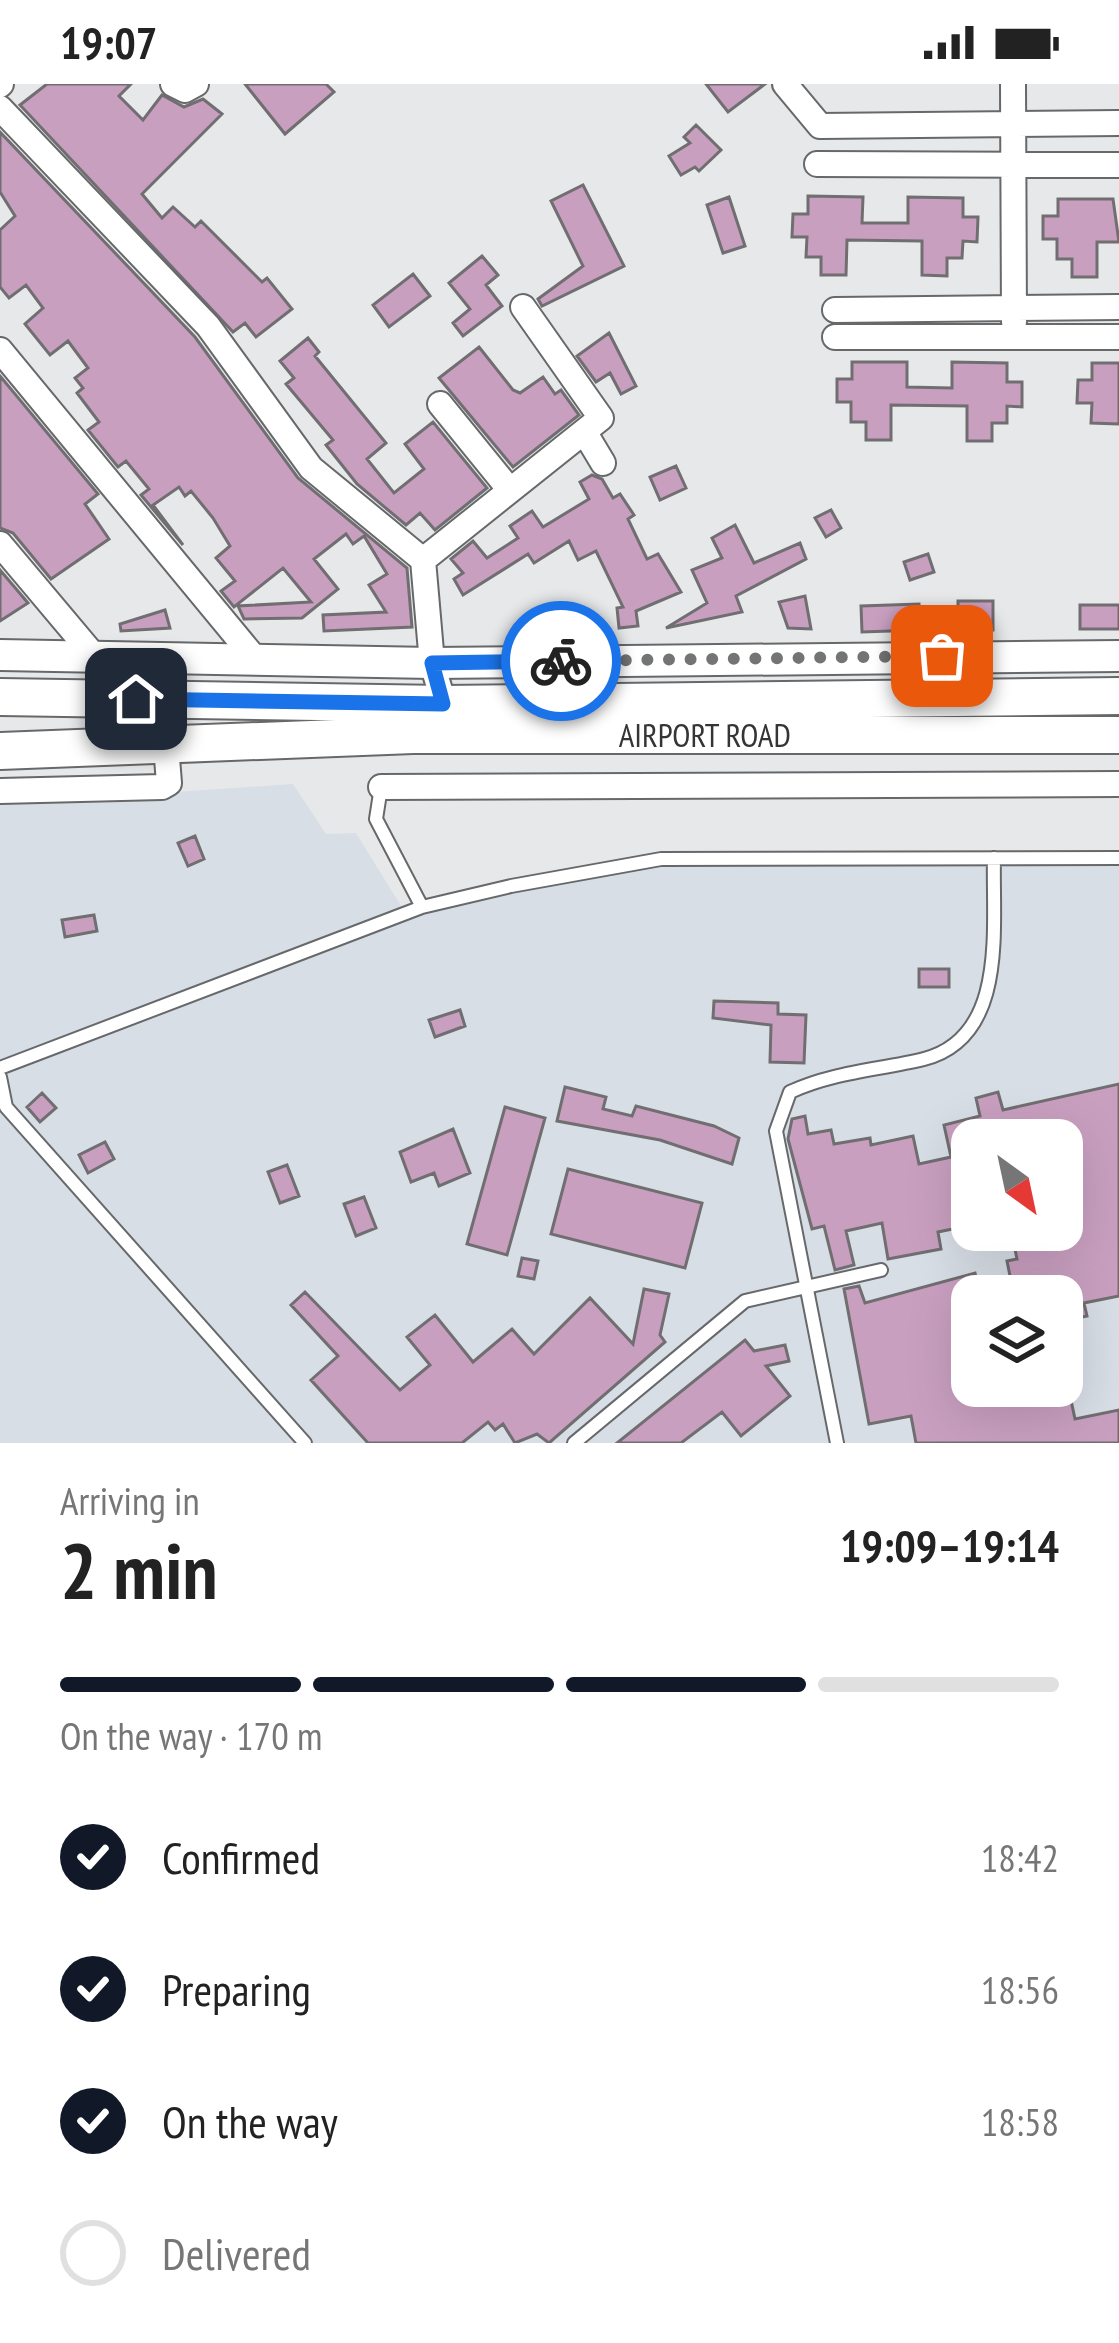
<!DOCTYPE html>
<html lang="en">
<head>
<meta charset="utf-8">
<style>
  body { margin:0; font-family:"PT Sans Narrow",sans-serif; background:#f6f6f6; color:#222; height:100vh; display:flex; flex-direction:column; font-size:45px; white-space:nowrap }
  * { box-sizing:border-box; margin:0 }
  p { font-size:39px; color:#767676 }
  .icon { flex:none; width:66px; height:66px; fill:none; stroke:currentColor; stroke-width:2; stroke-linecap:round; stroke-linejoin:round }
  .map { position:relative; height:1359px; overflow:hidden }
  .drawer { display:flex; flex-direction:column; background:#fff; flex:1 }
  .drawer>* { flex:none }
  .needle { width:78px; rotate:147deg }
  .buttons { position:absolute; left:951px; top:1035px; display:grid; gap:24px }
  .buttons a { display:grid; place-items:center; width:132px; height:132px; border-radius:24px; background:#fff; box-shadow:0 12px 48px #0002; font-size:60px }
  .pin { position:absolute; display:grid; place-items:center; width:102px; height:102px; color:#fff; margin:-51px; border-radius:24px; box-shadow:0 6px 18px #0006 }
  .courier { position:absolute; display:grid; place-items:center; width:120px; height:120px; margin:-60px; border:9px solid #1a73e8; border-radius:50%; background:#fff; color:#222; box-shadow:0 3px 15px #0007 }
  .summary em { font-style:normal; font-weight:600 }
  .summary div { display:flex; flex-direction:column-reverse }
  .summary { display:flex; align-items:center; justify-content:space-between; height:204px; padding:0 60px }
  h1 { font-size:78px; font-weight:600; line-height:90px }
  .bar { display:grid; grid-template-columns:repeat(4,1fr); gap:18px 12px; align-content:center; height:144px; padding:0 60px }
  .bar i { height:15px; border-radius:9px; background:#e0e0e0 }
  .bar .selected { background:#111827 }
  .bar p { grid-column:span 4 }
  ol { padding:0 60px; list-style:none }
  li { display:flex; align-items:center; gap:36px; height:132px }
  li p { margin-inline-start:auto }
  li .icon { padding:12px; border-radius:50%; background:#111827; color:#fff; stroke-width:4 }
  li:last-child { color:#767676 }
  li i { width:66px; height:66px; border:6px solid #e0e0e0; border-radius:50% }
  .status { display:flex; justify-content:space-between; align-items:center; height:84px; padding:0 60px; background:#fff; direction:ltr }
  .status svg { height:33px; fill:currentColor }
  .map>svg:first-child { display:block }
  .built { fill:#d8dee6; fill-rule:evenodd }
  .building { fill:#c99fc0; stroke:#706e70; stroke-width:3 }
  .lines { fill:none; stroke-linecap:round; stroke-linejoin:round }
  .service-casing { stroke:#67686a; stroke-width:16 }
  .minor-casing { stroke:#67686a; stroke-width:28 }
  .tertiary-casing { stroke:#67686a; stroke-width:34 }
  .primary-casing { stroke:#67686a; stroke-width:40 }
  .service { stroke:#fff; stroke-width:12 }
  .minor { stroke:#fff; stroke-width:24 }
  .tertiary { stroke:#fff; stroke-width:30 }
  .primary { stroke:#fff; stroke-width:36 }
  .done { stroke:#737474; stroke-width:12; stroke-dasharray:0 21.6 }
  .route { stroke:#1a73e8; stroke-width:15 }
  .labels { text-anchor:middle; stroke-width:12; stroke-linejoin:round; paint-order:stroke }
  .street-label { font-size:33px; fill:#343535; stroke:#fff }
</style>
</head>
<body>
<div class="status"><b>19:07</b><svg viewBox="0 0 49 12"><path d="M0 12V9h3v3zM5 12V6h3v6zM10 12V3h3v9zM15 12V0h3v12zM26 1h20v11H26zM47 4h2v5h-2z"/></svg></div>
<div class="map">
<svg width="1119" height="1359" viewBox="0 0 1119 1359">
  <rect width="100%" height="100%" fill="#e7e8ea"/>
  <path class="built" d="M 293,700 L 326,750 L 356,749 L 406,830 L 661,775 L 1119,774 L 1119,1359 L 0,1359 L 0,720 ZM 972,1056 L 1062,1056 L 1062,1146 L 972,1146 ZM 972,1212 L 1062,1212 L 1062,1302 L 972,1302 Z"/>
  <path class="building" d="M 47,0 L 131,0 L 119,12 L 143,36 L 162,11 L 184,23 L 203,15 L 222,30 L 142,110 L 162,134 L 173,123 L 195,143 L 201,137 L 262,198 L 267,194 L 292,225 L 256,253 L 245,239 L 233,248 L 20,21 Z
    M 245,0 L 326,0 L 334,8 L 285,50 Z
    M 706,0 L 765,0 L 728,28 Z
    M 696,41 L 721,66 L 699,87 L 695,83 L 681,91 L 669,72 L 690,59 L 684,53 Z
    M 0,48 L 195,253 L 298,394 L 407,484 L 412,543 L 324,547 L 323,531 L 386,528 L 369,501 L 387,490 L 364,452 L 353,460 L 346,450 L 314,475 L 338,505 L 302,534 L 244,535 L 238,522 L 311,518 L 283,484 L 234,523 L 221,507 L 235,497 L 216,474 L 230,462 L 213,434 L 191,407 L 185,412 L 179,403 L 153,421 L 183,461 L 141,411 L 149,405 L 126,377 L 118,383 L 88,346 L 99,338 L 77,309 L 83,304 L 75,294 L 88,284 L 68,257 L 50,271 L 25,240 L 43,224 L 26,201 L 9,214 L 0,203 L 0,146 L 15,132 L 0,108 Z
    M 583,101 L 624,182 L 542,222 L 538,215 L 583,182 L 551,117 Z
    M 808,112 L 863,113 L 862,139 L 908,139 L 908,113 L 963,114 L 963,133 L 978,133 L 977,158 L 963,157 L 962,174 L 947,174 L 947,192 L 922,191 L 922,157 L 847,156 L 846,191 L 821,191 L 821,173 L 806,173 L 807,153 L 792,153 L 793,130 L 808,130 Z
    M 729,113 L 745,162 L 723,169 L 707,121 Z
    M 1058,115 L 1113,115 L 1119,158 L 1097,158 L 1097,193 L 1072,193 L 1072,175 L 1057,175 L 1057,155 L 1043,155 L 1043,132 L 1058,132 Z
    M 482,172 L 498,191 L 486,201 L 502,222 L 463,252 L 453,239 L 470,225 L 449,199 Z
    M 413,190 L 430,212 L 389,243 L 373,221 Z
    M 609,249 L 636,302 L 621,310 L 610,289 L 596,298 L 577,272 Z
    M 308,254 L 319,268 L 315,272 L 386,359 L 367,375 L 394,409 L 424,385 L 405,360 L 433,338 L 487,404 L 435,446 L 420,429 L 406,441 L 357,400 L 326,361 L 333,356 L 286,300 L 294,294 L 280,277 Z
    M 479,263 L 513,306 L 520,309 L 543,293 L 555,310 L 561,306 L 579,331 L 513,383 L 439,294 Z
    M 852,278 L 907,278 L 907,303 L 952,304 L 952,278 L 1007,279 L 1007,298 L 1022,298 L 1022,323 L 1007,322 L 1007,339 L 992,339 L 992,357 L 967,357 L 967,322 L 891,321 L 891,356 L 866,356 L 866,338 L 851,338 L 851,318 L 837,318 L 837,295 L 852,295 Z
    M 1092,279 L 1119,279 L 1119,340 L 1091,339 L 1092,319 L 1077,319 L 1078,296 L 1092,296 Z
    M 0,292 L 98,410 L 85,420 L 109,455 L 51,495 L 13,449 L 0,444 Z
    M 676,382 L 686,404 L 660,416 L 650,393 Z
    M 592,391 L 602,395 L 613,414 L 620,410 L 634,431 L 628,435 L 647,475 L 658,470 L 681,508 L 636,527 L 638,542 L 619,544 L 617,524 L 623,523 L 596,467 L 578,476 L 569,457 L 534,479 L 528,470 L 463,511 L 454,495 L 463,489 L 451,475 L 473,457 L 487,474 L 518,454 L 510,442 L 532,427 L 543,443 L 589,415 L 580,398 Z
    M 831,426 L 841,444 L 826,453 L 815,434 Z
    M 735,441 L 754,479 L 800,459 L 806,475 L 736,512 L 742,528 L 666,544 L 707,519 L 692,486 L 722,474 L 712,454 Z
    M 928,470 L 934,488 L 910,496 L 904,478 Z
    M 0,486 L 28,519 L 0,537 Z
    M 805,512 L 811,545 L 788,544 L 779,518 Z
    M 958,517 L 993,517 L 993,546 L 958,546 Z
    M 919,520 L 920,546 L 862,548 L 861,522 Z
    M 1080,521 L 1119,521 L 1119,545 L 1080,545 Z
    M 165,526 L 170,544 L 121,547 L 120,540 Z
    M 195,752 L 204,775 L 188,782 L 178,759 Z
    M 94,831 L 97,847 L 65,853 L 62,836 Z
    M 919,885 L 949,885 L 949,903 L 919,903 Z
    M 714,917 L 778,919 L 778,930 L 806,931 L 804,979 L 770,978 L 771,941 L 713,934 Z
    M 460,926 L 465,942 L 435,953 L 429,936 Z
    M 1119,1000 L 1119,1212 L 1084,1219 L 1087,1232 L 1062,1237 L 1062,1212 L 1014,1212 L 1007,1177 L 1017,1175 L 1011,1146 L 1062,1146 L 1062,1056 L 972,1056 L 972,1141 L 938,1148 L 941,1165 L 888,1175 L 882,1139 L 846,1147 L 854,1181 L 835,1186 L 824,1142 L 812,1145 L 788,1055 L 792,1035 L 805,1032 L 808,1050 L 831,1046 L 834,1060 L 870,1054 L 871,1061 L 913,1052 L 919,1080 L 951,1073 L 944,1041 L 980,1032 L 976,1014 L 998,1008 L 1003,1026 Z
    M 565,1003 L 606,1013 L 603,1025 L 632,1032 L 636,1022 L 714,1042 L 739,1054 L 732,1080 L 660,1056 L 557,1037 Z
    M 42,1009 L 56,1024 L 40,1038 L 27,1023 Z
    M 505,1023 L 545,1034 L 507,1171 L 467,1160 Z
    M 453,1045 L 470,1089 L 439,1102 L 434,1089 L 411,1098 L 400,1068 Z
    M 105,1058 L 114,1075 L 88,1089 L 79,1071 Z
    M 287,1081 L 299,1112 L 280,1119 L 268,1088 Z
    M 568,1085 L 702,1119 L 685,1184 L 551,1150 Z
    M 364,1113 L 376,1144 L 356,1152 L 344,1120 Z
    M 522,1174 L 538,1177 L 534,1195 L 518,1192 Z
    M 975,1189 L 980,1212 L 972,1212 L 972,1302 L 1068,1302 L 1075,1335 L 1119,1326 L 1119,1359 L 916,1359 L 911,1332 L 869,1340 L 844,1205 L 859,1202 L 865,1219 Z
    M 644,1205 L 669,1210 L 660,1251 L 665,1258 L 549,1359 L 537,1350 L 515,1359 L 503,1340 L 495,1346 L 488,1338 L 462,1359 L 368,1359 L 311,1296 L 338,1272 L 291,1221 L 305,1208 L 400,1306 L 430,1281 L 407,1253 L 435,1231 L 473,1278 L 512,1245 L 534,1270 L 590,1214 L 633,1260 Z
    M 745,1256 L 754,1267 L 785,1261 L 789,1277 L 766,1282 L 790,1312 L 741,1352 L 722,1328 L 681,1359 L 617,1359 Z"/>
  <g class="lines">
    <defs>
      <path id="service" d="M 381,703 L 376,735 L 422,823
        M 0,984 L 422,823 L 511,802 L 661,775 L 1119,774
        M 0,993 L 6,1023 L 305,1359
        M 574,1359 L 745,1217 L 881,1186
        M 837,1359 L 776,1047 L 790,1008 C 833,988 879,986 924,975 C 1009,953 992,841 994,774"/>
      <path id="minor" d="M 173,0 L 185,6 L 196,0
        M 785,0 L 820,42 L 1119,39
        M 1013,0 L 1014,238
        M 0,1 L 1,0
        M 0,24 L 208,242 L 311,384 L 423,476
        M 817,80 L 1119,81
        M 835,226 L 1119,223
        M 835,253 L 1119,253
        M 0,266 L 257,577
        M 440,320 L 509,405
        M 585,349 L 603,379
        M 0,460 L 95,573
        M 444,620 L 432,579 L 423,476 L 601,334 L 523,223
        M 381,703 L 1119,700
        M 0,707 L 162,703 L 169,699 L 166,662"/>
      <path id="tertiary" d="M 0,571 L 432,579 L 1119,572"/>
      <g id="primary">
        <path d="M 0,613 L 444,620 L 1119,612"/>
        <path id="s1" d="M 0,667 L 413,651 L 1119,651"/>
      </g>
    </defs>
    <use href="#service" class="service-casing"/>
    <use href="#minor" class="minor-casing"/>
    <use href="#tertiary" class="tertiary-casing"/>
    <use href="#primary" class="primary-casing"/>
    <use href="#service" class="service"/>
    <use href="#minor" class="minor"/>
    <use href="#tertiary" class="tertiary"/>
    <use href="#primary" class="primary"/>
  </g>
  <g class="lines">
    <path class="done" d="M 561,577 L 942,572"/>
    <path class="route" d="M 136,615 L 443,620 L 432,579 L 561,577"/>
  </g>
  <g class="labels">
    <g class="street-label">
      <text dy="12" stroke="none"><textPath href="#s1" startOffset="705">AIRPORT ROAD</textPath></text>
    </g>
  </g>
</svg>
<div class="buttons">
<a><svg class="needle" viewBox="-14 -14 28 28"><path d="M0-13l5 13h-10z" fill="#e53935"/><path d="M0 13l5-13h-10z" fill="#767676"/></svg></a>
<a><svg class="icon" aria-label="layers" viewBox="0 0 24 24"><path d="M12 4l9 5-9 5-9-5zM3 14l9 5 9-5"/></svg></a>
</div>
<div class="pin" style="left:942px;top:572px;background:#ea580c"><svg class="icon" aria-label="bag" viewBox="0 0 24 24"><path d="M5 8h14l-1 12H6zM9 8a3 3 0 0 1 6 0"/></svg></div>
<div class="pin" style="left:136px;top:615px;background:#1f2937"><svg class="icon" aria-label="home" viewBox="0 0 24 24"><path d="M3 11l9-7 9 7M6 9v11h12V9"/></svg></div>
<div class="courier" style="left:561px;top:577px"><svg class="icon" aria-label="bike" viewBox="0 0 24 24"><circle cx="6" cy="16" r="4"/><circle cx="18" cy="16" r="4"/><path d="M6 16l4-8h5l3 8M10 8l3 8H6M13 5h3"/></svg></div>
</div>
<section class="drawer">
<div class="summary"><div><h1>2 min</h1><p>Arriving in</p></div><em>19:09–19:14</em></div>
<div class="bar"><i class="selected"></i><i class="selected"></i><i class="selected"></i><i></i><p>On the way · 170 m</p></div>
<ol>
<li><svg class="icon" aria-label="check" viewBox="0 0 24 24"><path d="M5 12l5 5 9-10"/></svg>Confirmed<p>18:42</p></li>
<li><svg class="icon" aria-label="check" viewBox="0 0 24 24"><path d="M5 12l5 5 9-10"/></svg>Preparing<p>18:56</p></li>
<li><svg class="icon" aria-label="check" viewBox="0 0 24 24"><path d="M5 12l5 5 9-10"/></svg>On the way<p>18:58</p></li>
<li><i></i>Delivered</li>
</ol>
</section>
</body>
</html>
